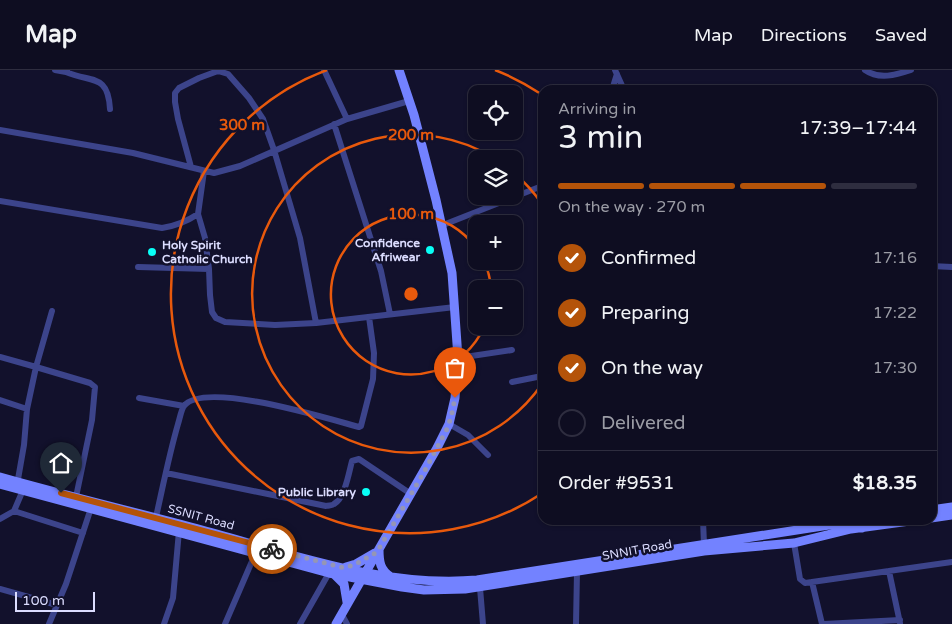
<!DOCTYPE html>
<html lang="en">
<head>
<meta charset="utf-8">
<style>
  body { margin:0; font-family:"Varela Round",sans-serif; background:#1c1b2e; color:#f1f3f6; height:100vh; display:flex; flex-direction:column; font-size:19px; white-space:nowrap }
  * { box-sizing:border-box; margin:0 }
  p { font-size:16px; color:#9b9ca5 }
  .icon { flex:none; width:28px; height:28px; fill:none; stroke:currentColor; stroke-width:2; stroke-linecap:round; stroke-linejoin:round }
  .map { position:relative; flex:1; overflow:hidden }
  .sheet { position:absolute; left:538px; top:15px; width:399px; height:440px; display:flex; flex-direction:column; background:#0e0d21; border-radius:15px; box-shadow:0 1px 4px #0004,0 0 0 1px #2e2d3f }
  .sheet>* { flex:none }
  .fabs { position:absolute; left:468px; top:15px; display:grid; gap:10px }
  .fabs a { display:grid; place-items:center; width:55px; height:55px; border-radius:10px; background:#0e0d21; box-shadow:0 1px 4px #0004,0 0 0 1px #2e2d3f; font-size:25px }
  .scale { position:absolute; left:15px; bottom:12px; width:80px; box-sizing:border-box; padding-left:5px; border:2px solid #dcddff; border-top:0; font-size:14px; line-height:18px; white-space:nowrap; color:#dcddff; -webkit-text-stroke:4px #12112c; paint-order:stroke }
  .pin { position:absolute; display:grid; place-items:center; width:42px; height:42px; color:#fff; margin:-51px -21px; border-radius:50% 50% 50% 0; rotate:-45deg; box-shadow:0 0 5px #0007 }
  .pin .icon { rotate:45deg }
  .courier { position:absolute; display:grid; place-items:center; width:50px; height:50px; margin:-25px; border:4px solid #b45309; border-radius:50%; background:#fff; color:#222; box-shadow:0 1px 6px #0007 }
  .headline em { font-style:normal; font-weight:600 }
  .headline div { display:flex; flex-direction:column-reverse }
  .headline { display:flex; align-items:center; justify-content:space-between; height:85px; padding:0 20px }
  h1 { font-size:32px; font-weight:600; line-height:38px }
  .bar { display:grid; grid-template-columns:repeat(4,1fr); gap:8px 5px; align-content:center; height:60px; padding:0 20px }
  .bar i { height:6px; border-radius:4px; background:#2e2d3f }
  .bar .active { background:#b45309 }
  .bar p { grid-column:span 4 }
  .line { display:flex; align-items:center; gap:12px; padding:0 20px; border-top:1px solid #2e2d3f }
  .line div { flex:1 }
  ol { padding:0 20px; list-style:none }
  li { display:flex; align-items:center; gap:15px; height:55px }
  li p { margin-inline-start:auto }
  li .icon { padding:5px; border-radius:50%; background:#b45309; color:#fff; stroke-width:4 }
  li:last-child { color:#9b9ca5 }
  li i { width:28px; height:28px; border:2px solid #2e2d3f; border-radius:50% }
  header { display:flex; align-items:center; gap:30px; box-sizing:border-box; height:70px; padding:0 25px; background:#0e0d21; border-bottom:1px solid #2e2d3f }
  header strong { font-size:24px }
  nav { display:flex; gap:28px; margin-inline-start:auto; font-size:18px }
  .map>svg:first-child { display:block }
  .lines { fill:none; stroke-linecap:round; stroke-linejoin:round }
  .street { stroke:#3c448b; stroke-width:6 }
  .secondary { stroke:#7382ff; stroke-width:9 }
  .done { stroke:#9596b5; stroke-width:5; stroke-dasharray:0 9 }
  .route { stroke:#b45309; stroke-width:6 }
  .ring { fill:none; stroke:#e8590c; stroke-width:2.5 }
  .poi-dot { fill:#08fff7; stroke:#12112c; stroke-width:2 }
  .labels { text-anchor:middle; stroke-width:5; stroke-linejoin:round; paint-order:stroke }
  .poi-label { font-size:12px; font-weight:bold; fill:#dcddff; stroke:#12112c; text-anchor:end }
  .street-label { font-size:12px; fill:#dcddff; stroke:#12112c }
  .centre { fill:#e8590c; stroke:#12112c; stroke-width:2.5 }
  .ring-label { font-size:15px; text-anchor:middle; font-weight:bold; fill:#e8590c; stroke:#12112c; stroke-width:5; stroke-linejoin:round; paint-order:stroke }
</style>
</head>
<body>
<header>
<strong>Map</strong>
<nav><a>Map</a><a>Directions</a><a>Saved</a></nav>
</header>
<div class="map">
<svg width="952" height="554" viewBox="0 0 952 554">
  <rect width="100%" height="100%" fill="#12112c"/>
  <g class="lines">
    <path class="street" d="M 55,0 L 66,2 L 67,0
      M 324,0 L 347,49
      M 615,0 L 624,20
      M 865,0 C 879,10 896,5 911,0
      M 66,2 C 91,13 108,3 110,39
      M 612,20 L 617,4
      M 334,54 L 381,201 L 390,244
      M 0,60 L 133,83 L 214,103 L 240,96 L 347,49 L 409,31
      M 191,97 L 178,49 L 175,32 L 175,23 L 179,18 L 199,8 L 218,1 L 228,4 L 249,28 L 263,49 L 274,80 L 300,168 L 316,253
      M 0,131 L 162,158 C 175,156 186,152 198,144 L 204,101
      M 198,144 L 205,168 L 209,199 L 210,225 L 212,242 L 216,248 L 225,252 L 275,255 L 316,253 L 455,237
      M 443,155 L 542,116
      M 931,196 L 952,197
      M 138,197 L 209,199
      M 0,287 L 36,297 L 27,339 L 24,375 L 17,415
      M 458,288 L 512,280
      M 36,297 L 90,313 L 95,317 L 92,350 L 76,427
      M 36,297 L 52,241
      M 512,312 L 542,306
      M 139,328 L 184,336
      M 0,330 L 27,339
      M 449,354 L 468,365 L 488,385
      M 166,403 L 326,436 C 329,435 332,436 334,434 C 345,428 349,402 352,391 L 359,389 L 411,424
      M 14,441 L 83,463
      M 156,447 C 163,416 169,385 178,354 C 180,348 181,340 184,336 C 204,310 329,349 359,357 L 361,356 L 373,309 L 374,283 L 369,247
      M 0,449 L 14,441 L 23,420
      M 703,450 L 704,474
      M 794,473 L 800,509 L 805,513 L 952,492
      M 889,501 L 900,553
      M 812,512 L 822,554
      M 480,518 L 483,554
      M 0,519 L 57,535
      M 341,543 L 347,554
      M 49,554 L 66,514 L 91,438
      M 164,554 L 173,528 L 179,461
      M 225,554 L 256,482
      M 300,554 L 329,503
      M 576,554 L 577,502
      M 824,554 L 900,550"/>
    <path class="secondary" d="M 0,407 C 67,426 135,442 202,460 C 292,484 383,518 477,510 L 861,450 L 862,458
      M 0,414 L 329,503 L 402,517 L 424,520 L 465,519 L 704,481 L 794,473 L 851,459 L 917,450
      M 931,440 L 952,437
      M 931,448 L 952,445
      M 379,479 C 379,492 380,500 391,507
      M 346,497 L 356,494 L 375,483
      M 334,504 L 344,514 L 347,532
      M 336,554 L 437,378 L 449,354 L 455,328 L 458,288 L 452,203 L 436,130 L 414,45 L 399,0"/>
  </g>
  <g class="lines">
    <path class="done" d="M 272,479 L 344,498 L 356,494 L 377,482 L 423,404 L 448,357 L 452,343 L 455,328"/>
    <path class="route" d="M 61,423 L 272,479"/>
  </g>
  <g class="ring">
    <path d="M484 257A80 80 0 1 1 476 178M484 191A80 80 0 0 1 491 218"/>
    <path d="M542 314A159 159 0 1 1 494 88M514 103A159 159 0 0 1 542 134"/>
    <path d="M541 424A239 239 0 1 1 327 0M495 0A239 239 0 0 1 541 24"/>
  </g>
  <g class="poi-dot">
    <circle cx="430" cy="180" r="5"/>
    <circle cx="152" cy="182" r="5"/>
    <circle cx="366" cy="422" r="5"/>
  </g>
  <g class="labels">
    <g class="poi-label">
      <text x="420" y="177">Confidence<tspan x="420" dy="14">Afriwear</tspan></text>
      <text x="162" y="179" text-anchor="start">Holy Spirit<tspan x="162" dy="14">Catholic Church</tspan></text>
      <text x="356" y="426">Public Library</text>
    </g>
    <g class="street-label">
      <text transform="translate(201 447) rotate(15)" y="4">SSNIT Road</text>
      <text transform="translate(637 480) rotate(-10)" y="4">SNNIT Road</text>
    </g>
  </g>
  <circle cx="411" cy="224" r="8" class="centre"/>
  <g class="ring-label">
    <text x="242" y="60">300 m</text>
    <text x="411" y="70">200 m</text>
    <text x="411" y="149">100 m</text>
  </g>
</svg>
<div class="fabs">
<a><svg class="icon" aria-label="locate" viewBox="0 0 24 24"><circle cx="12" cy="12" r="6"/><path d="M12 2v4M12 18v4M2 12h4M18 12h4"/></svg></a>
<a><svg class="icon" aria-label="layers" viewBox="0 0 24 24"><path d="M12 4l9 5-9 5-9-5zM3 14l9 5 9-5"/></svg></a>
<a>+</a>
<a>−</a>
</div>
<div class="scale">100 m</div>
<div class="pin" style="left:455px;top:328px;background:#ea580c"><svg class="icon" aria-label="bag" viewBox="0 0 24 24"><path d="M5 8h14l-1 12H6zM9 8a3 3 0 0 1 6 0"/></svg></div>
<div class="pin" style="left:61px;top:423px;background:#1f2937"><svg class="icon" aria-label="home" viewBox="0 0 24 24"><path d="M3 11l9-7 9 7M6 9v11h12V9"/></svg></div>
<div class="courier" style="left:272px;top:479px"><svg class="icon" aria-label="bike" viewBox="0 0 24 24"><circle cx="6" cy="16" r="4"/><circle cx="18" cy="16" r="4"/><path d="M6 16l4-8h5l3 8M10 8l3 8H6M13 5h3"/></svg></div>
<section class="sheet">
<div class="headline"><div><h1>3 min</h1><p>Arriving in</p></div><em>17:39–17:44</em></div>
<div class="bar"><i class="active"></i><i class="active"></i><i class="active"></i><i></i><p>On the way · 270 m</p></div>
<ol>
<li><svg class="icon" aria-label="check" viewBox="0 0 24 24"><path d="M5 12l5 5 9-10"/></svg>Confirmed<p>17:16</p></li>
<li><svg class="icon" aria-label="check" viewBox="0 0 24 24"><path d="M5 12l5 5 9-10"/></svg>Preparing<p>17:22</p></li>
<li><svg class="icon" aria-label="check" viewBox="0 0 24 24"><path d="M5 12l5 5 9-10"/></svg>On the way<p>17:30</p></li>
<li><i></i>Delivered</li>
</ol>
<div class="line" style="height:65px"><div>Order #9531</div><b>$18.35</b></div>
</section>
</div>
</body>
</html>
